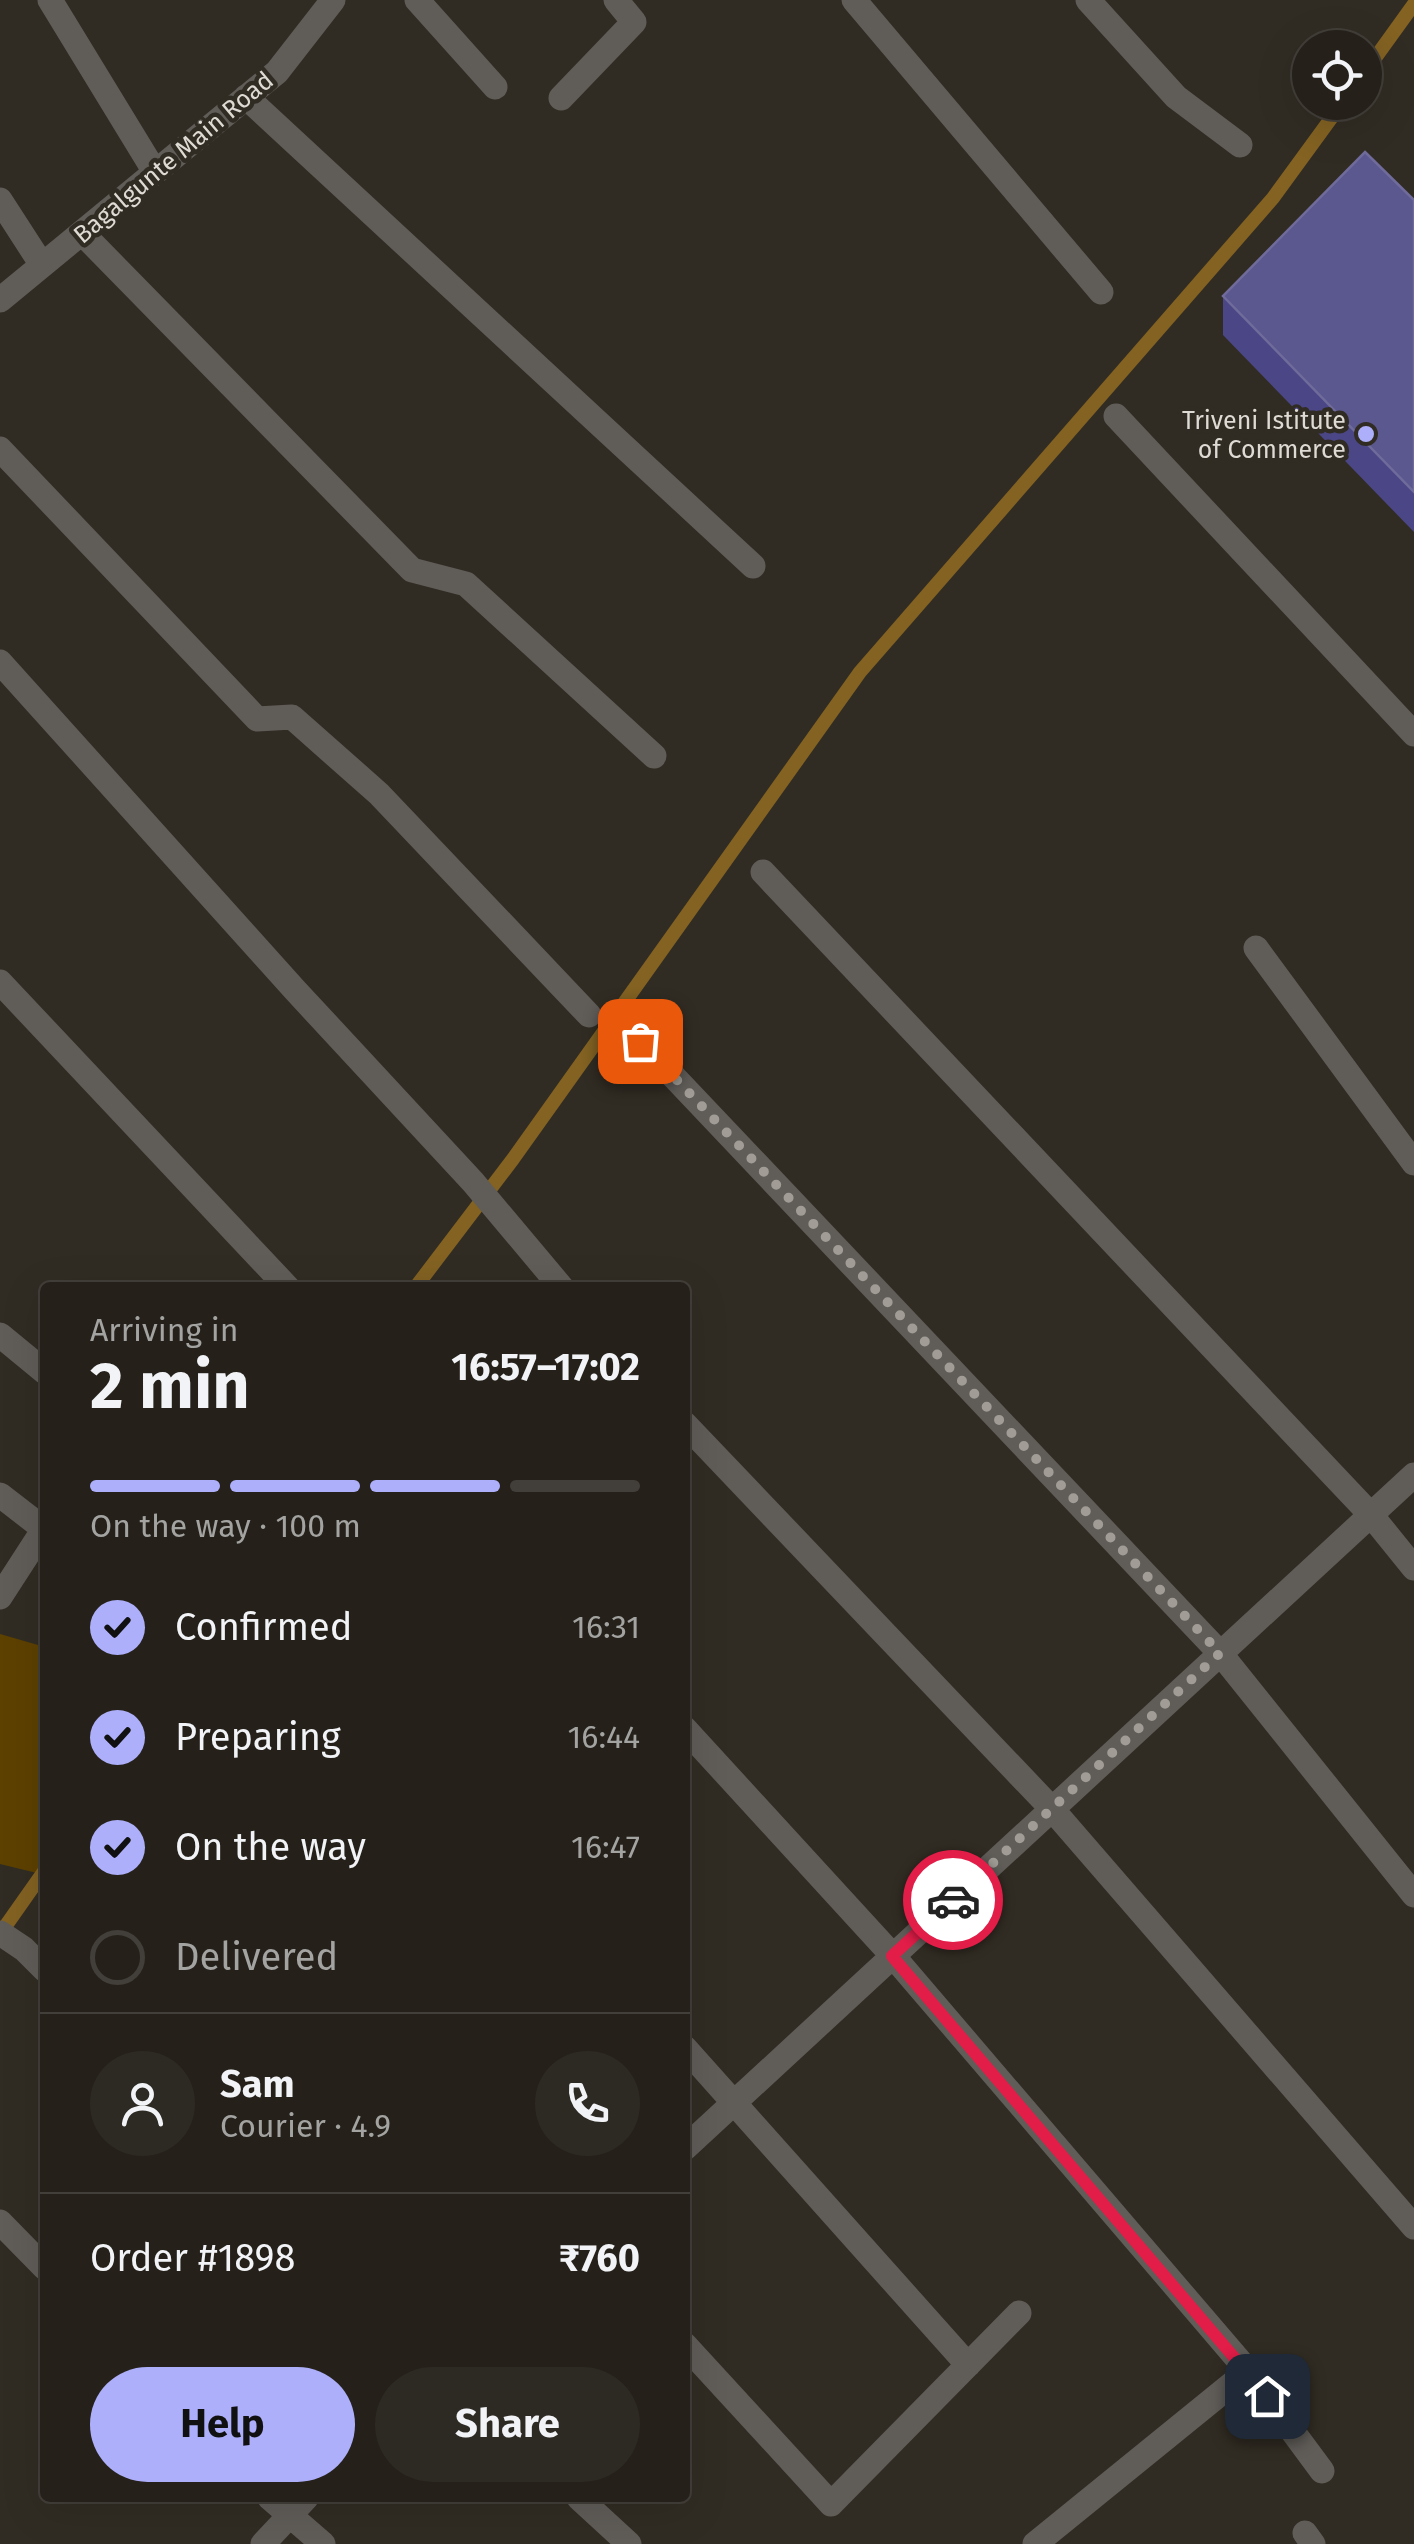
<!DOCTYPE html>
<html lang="en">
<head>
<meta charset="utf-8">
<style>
  body { margin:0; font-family:"Fira Sans",sans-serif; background:#2d2923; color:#f1f3f6; height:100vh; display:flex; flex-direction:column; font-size:38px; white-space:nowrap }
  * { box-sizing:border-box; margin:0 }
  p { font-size:32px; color:#a3a3a2 }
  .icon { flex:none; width:55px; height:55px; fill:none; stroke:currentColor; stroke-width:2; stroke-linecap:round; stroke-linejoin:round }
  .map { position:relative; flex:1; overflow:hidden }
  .panel { position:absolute; left:40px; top:1282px; width:650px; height:1220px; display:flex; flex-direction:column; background:#25211a; border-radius:10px; box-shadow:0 10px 40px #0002,0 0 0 2px #423e39 }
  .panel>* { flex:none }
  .buttons { position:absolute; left:1292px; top:30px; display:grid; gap:20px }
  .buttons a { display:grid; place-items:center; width:90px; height:90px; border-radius:50%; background:#25211a; box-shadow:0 10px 40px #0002,0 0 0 2px #423e39; font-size:50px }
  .pin { position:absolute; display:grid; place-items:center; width:85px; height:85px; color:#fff; margin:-42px; border-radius:20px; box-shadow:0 5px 15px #0006 }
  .courier { position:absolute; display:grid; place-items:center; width:100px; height:100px; margin:-50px; border:8px solid #e11d48; border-radius:50%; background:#fff; color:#222; box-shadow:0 2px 12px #0007 }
  .head em { font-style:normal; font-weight:700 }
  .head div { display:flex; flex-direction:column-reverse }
  .head { display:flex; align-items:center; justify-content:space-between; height:170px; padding:0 50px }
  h1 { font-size:65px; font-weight:700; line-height:75px }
  .bar { display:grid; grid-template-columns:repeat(4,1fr); gap:15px 10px; align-content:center; height:120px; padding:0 50px }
  .bar i { height:12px; border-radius:8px; background:#423e39 }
  .bar .active { background:#adaffb }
  .bar p { grid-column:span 4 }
  .line { display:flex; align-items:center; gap:25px; padding:0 50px; border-top:2px solid #423e39 }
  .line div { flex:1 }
  .round { display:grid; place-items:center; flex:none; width:105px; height:105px; border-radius:52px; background:#2d2923 }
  ol { padding:0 50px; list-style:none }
  li { display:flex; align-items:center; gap:30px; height:110px }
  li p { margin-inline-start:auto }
  li .icon { padding:10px; border-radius:50%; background:#adaffb; color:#111; stroke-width:4 }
  li:last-child { color:#a3a3a2 }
  li i { width:55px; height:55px; border:5px solid #423e39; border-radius:50% }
  .button { display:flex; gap:20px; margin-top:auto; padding:20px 50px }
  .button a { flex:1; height:115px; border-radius:60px; background:#adaffb; color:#111; font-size:40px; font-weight:700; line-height:115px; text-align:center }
  .button a+a { background:#2d2923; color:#f1f3f6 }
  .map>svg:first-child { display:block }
  .green { fill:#5d4100 }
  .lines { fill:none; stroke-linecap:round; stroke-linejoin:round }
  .stream { stroke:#836222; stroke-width:14 }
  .minor { stroke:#605d59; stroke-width:25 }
  .wall { fill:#4b4787 }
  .building { fill:#5b578f; stroke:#6f6b9a; stroke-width:2.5 }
  .done { stroke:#a19d96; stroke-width:10; stroke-dasharray:0 18 }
  .route { stroke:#e11d48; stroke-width:12 }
  .poi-dot { fill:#adaffb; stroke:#312c23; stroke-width:4 }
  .labels { text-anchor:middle; stroke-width:9; stroke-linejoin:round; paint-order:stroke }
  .street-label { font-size:25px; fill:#dedad4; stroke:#312c23 }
  .poi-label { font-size:25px; fill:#dedad4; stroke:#312c23; text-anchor:end }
</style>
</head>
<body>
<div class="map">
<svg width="1414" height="2544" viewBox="0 0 1414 2544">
  <rect width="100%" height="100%" fill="#312c23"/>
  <path class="green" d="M 0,1634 L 45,1647 L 45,1875 L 0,1864 Z"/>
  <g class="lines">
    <path class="stream" d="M 1365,72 L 1414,4
      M 415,1288 L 513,1159 L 860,672 L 1273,198 L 1343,102
      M 0,1934 L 45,1870"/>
    <path class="minor" d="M 50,0 L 155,172
      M 417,0 L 495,87
      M 854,0 L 1101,292
      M 1088,0 L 1176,97 L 1240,145
      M 246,97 L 753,566
      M 561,98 L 634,22 L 616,0
      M 0,200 L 42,265
      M 82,233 L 412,570 L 466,584 L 654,756
      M 0,300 L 277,72 L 333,0
      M 1116,416 L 1414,734
      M 0,449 L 257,719 L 292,717 L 379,794 L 589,1015
      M 0,662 L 295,990 L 473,1182 L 562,1288
      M 763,872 L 1371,1515 L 1414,1568
      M 1256,948 L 1414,1163
      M 0,982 L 288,1288
      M 640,1041 L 1220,1653 L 1414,1895
      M 0,1335 L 45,1372
      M 685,1424 L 1052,1809 L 1414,2227
      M 0,1495 L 44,1529 L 0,1597
      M 685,1729 L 893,1956 L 1248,2371 L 1035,2544
      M 0,1933 L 24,1949 L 45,1970
      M 685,2048 L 968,2365
      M 685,2148 L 1414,1475
      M 0,2222 L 45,2268
      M 685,2345 L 831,2504 L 1019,2313
      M 1248,2371 L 1322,2471
      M 270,2498 L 323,2544
      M 579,2498 L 629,2544
      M 1305,2533 L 1313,2544
      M 263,2544 L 306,2498"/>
  </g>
  <path class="wall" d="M 1414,200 L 1414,532 L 1223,335 L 1223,296 Z"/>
  <path class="building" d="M 1365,152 L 1414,200 L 1414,492 L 1223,296 Z"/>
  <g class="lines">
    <path class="done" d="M 640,1041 L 1220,1653 L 953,1900"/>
    <path class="route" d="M 953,1900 L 892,1956 L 1267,2396"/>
  </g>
  <circle class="poi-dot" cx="1366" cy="434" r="10"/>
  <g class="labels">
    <g class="street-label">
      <text transform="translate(173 157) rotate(-40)" y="9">Bagalgunte Main Road</text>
    </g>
    <g class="poi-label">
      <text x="1346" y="429">Triveni Istitute<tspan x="1346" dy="29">of Commerce</tspan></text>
    </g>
  </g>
</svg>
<div class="buttons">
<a><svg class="icon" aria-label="locate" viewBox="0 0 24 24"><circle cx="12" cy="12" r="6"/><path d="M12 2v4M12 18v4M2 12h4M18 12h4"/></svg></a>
</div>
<div class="pin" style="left:640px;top:1041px;background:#ea580c"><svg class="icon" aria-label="bag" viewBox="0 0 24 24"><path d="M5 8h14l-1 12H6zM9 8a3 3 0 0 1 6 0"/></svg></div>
<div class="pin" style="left:1267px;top:2396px;background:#1f2937"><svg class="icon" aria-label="home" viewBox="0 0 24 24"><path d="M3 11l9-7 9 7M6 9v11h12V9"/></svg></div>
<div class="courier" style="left:953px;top:1900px"><svg class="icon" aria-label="car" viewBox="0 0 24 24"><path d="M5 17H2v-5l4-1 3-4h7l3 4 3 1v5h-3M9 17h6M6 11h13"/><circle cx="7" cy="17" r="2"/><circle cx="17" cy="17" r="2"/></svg></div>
<section class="panel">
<div class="head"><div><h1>2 min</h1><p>Arriving in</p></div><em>16:57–17:02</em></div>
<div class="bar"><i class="active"></i><i class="active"></i><i class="active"></i><i></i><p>On the way · 100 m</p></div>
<ol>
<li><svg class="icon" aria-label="check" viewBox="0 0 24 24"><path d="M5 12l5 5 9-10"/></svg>Confirmed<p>16:31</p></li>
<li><svg class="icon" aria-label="check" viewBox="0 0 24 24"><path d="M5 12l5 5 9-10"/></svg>Preparing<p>16:44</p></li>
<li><svg class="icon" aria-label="check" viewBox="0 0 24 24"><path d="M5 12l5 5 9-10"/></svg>On the way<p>16:47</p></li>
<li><i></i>Delivered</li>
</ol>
<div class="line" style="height:180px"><a class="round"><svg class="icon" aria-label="person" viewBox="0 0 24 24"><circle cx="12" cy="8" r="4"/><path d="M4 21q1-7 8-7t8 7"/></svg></a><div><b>Sam</b><p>Courier · 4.9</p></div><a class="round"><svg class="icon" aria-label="phone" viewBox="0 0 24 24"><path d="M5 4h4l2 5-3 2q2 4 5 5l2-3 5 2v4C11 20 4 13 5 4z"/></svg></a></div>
<div class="line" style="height:130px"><div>Order #1898</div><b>₹760</b></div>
<div class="button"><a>Help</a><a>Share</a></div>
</section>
</div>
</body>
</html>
